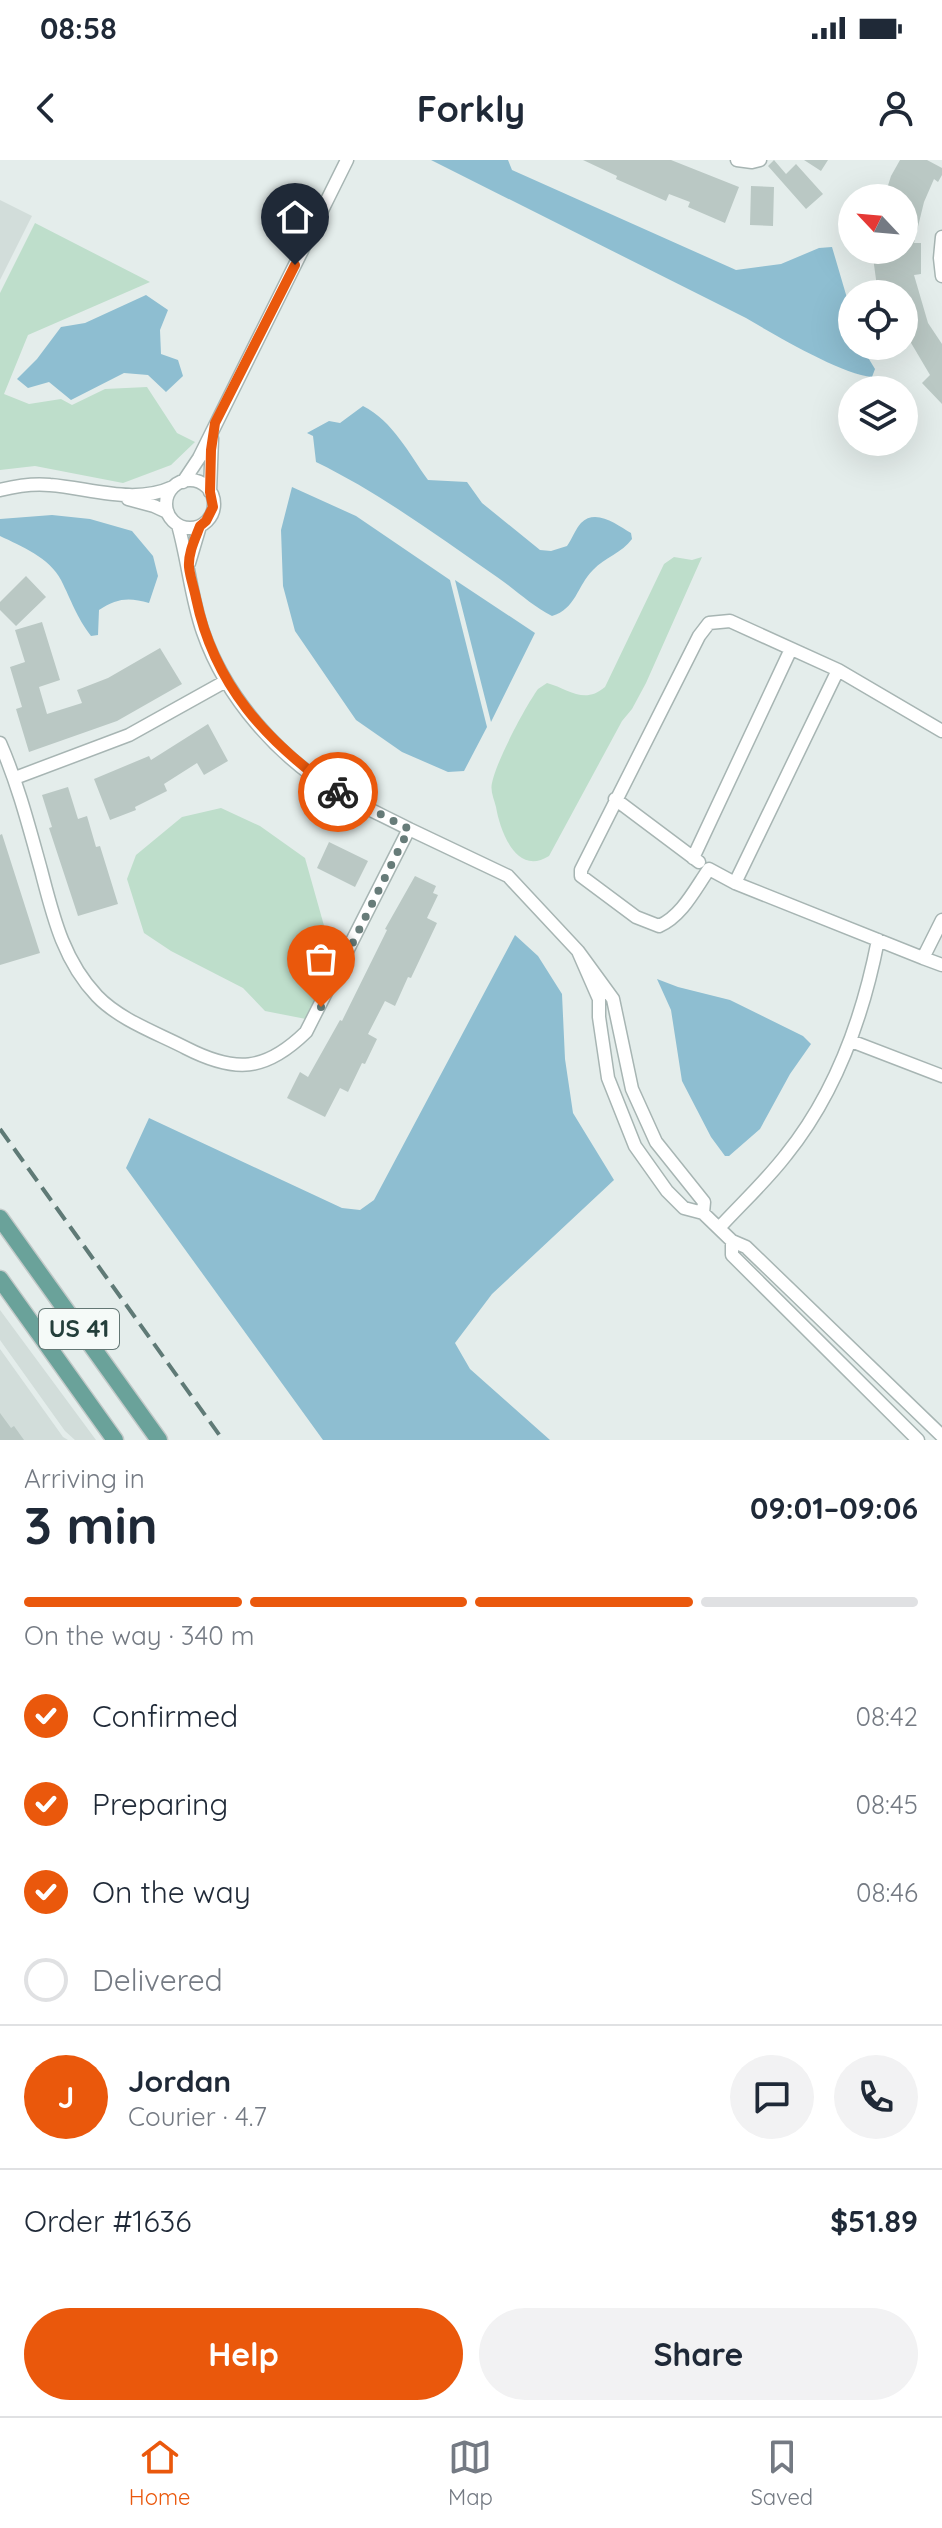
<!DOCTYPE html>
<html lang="en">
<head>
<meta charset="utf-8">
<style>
  body { margin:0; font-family:Quicksand,sans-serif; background:#f2f2f3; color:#1f2937; height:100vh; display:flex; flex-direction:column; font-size:30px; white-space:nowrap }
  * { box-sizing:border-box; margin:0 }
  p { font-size:26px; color:#747a83 }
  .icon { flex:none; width:44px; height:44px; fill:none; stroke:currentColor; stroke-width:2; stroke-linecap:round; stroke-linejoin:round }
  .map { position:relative; height:1280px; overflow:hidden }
  .sheet { display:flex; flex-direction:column; background:#fff; flex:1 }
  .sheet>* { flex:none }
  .needle { width:52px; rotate:296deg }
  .controls { position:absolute; left:838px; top:24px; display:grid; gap:16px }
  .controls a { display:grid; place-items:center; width:80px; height:80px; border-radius:50%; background:#fff; box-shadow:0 8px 32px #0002; font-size:40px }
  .pin { position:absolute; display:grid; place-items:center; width:68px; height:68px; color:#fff; margin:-82px -34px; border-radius:50% 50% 50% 0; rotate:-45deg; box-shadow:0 0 8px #0007 }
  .pin .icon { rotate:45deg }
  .courier { position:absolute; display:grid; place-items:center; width:80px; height:80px; margin:-40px; border:6px solid #ea580c; border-radius:50%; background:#fff; color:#222; box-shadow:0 2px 10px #0007 }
  .summary em { font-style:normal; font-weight:800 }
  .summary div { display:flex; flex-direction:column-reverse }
  .summary { display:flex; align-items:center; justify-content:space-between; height:136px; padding:0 24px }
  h1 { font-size:52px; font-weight:800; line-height:60px }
  .bar { display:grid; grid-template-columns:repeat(4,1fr); gap:12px 8px; align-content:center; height:96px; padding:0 24px }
  .bar i { height:10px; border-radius:6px; background:#e0e1e3 }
  .bar .on { background:#ea580c }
  .bar p { grid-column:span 4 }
  .line { display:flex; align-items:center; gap:20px; padding:0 24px; border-top:2px solid #e0e1e3 }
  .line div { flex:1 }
  .round { display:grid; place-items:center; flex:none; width:84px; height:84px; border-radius:42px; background:#f2f2f3 }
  ol { padding:0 24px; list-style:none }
  li { display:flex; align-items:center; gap:24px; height:88px }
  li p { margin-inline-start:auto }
  li .icon { padding:8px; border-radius:50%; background:#ea580c; color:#fff; stroke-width:4 }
  li:last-child { color:#747a83 }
  li i { width:44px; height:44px; border:4px solid #e0e1e3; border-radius:50% }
  .primary-button { display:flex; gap:16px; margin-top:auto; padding:16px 24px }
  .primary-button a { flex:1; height:92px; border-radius:48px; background:#ea580c; color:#fff; font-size:32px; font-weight:800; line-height:92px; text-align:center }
  .primary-button a+a { background:#f2f2f3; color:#1f2937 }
  .status { display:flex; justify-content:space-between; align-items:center; height:56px; padding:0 40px; background:#fff; direction:ltr }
  .status svg { height:22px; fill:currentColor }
  header { display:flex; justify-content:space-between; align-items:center; height:104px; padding:0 24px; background:#fff; font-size:36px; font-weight:800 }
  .dock { display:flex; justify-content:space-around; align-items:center; height:112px; border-top:2px solid #e0e1e3; background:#fff; font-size:22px; color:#747a83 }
  .dock a { display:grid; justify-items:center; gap:4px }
  .dock .on { color:#ea580c }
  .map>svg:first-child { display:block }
  .built { fill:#d2ddda }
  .green { fill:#bedecb }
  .water { fill:#8ebed1 }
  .building { fill:#bac8c4 }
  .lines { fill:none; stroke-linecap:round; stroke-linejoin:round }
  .minor-casing { stroke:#a7b5b3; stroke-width:15 }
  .major-casing { stroke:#c2c9c8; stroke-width:19 }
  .minor { stroke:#fff; stroke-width:12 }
  .major { stroke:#6aa29a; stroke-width:16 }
  .rail { stroke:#5f7a76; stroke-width:4; stroke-dasharray:16 8; stroke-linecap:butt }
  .done { stroke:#677c79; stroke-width:8; stroke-dasharray:0 14.4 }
  .route { stroke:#ea580c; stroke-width:10 }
  .labels { text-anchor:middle; stroke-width:6; stroke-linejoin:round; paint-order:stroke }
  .shield { fill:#f5faf8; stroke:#637774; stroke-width:2 }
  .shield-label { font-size:24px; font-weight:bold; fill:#243f3b }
</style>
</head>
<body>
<div class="status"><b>08:58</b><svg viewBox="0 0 49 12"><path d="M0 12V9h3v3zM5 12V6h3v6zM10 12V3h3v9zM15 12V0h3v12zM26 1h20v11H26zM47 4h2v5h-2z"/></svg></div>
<header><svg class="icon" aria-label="back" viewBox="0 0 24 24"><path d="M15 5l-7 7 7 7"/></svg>Forkly<svg class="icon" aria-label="person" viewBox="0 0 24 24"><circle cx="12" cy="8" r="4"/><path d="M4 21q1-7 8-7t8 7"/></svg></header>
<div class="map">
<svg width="942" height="1280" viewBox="0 0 942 1280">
  <rect width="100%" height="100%" fill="#e4edeb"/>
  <path class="built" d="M 0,40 L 32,56 L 0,120 Z
    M 0,1150 L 96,1280 L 75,1280 L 65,1271 L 0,1180 Z
    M 0,1189 L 63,1277 L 68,1280 L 0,1280 Z"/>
  <path class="green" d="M 35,63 L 150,122 L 28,175 L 4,234 L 29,244 L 61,239 L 72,245 L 105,229 L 147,227 L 177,273 L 195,282 L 171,305 L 123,323 L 35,306 L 0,310 L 0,133 Z
    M 674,397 L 692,400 L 702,397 L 646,523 L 632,549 L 622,561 L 549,696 C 516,717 500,670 496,647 C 494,639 490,631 492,623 C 496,602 525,547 538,529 L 547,523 C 569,529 584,545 605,527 L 664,404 Z
    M 221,648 L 260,666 L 305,698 L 330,787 L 329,815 L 306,859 L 265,851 L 243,828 L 171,791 L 144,773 L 127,719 L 136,695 L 182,657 Z"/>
  <path class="water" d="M 431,0 L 508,0 L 512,10 L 736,110 L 781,104 L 819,88 L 832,87 L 852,155 L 852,186 L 861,186 L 875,209 L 872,217 C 841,214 773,174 746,158 Z
    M 146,135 L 168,150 L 160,170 L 161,194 L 178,200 L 183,216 L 166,232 L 148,215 L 124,213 L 71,240 L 49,222 L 28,228 L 17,219 L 37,199 L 61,167 L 85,163 Z
    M 363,246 C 393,261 409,294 428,320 L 467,322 L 482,343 L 540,390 L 551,391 L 567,386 C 572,379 576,368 581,363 C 596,348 617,365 631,373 L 632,379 C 622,393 605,397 593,410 C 577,426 576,449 552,456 C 532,446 516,430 497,417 C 439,377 380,333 316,302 L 313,276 L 307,273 L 329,261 L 340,263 Z
    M 292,327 L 356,356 L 450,420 L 487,567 L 464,611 L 448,612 L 402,592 L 356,560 L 295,471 L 283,426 L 281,370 Z
    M 52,355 L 90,359 L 132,371 L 153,396 L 158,416 L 149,443 C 129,437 117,438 99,450 L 98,475 L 91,476 C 76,456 72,442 61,420 C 50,398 21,386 0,376 L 0,359 Z
    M 455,420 L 535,473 L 491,562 Z
    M 515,775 L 538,796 L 562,834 L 565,899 L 573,953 L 614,1020 L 492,1134 L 455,1183 L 470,1209 L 550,1280 L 323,1280 L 126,1008 L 149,958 L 342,1048 L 360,1050 L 374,1040 Z
    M 657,819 L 678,827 L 730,840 L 803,876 L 811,884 L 790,914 L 760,969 L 729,996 L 725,996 L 711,977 L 682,921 L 671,850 Z"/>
  <path class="building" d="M 583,0 L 671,0 L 739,27 L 725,63 L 688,47 L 690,42 L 669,34 L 666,41 L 616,19 L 617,16 Z
    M 774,0 L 786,14 L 796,4 L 823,34 L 806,49 L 768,6 Z
    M 804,0 L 828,0 L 821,11 Z
    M 900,0 L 927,0 L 942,8 L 942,15 L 938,22 L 934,19 L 924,42 L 914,83 L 921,83 L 921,114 L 914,115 L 928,163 L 942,184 L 942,244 L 922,223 L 930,215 L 904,171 L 904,132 L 878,134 L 872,90 L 904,90 L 904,38 L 884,38 L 891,16 Z
    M 751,26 L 774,27 L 773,66 L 750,65 Z
    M 26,416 L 46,437 L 16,466 L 0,450 L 0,442 Z
    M 42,462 L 60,520 L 39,527 L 47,554 L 82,543 L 77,530 L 108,518 L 160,488 L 182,524 L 117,561 L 29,592 L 16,549 L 22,547 L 10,507 L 25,502 L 15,470 Z
    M 208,564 L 228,601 L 204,615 L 197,603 L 164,624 L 167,631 L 135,647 L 136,650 L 110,660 L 94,619 L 149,596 L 151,600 Z
    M 68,627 L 78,659 L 87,656 L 96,687 L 100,686 L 118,744 L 78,756 L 49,668 L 52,667 L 42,635 Z
    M 2,674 L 40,793 L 0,805 L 0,675 Z
    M 329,682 L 368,701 L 355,727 L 317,708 Z
    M 415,716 L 436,726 L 433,733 L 438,735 L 427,758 L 437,763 L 411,818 L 408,817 L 395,846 L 385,841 L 368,874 L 377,879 L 365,904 L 362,903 L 348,932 L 340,928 L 325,957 L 287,938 L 300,912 L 308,917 L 340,860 L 342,861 L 387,770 L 385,769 Z
    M 0,1253 L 11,1268 L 14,1266 L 24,1280 L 0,1280 Z"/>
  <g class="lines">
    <defs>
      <path id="minor" d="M 737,0 L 752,2 L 760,0
        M 942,77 L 940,98 L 942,116
        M166 344a24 24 0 1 1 48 0a24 24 0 1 1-48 0Z
        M 183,322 L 199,298 L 347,0
        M 0,330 C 16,326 33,323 50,325 C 90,328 134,345 173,327
        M 210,332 L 212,278
        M 128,339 L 154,346 L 167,352
        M 189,403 L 200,366
        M 942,571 L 838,510 L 730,461 L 709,463 L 699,476 L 581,710 L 581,716 L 636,757 L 659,766 C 682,756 695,729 709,709 L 735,723 L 923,798 L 942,760
        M 0,583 C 18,624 29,667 41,710 C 53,756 63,800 97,836 C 120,860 157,873 186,888 C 235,913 265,912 306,872 L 409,669 C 386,657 361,646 339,633 C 279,598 226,538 203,472 C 191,438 188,400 178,365
        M 15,618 L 129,575 L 226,521
        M 615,639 L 699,702
        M 409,669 L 508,716 L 578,791
        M 693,698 L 791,489
        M 735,723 L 838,510
        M 923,798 L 942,805
        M 851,881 L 942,916
        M 703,1053 L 704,1042 L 656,982 L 632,929 L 613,839 L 578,791 L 599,839 L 599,857 L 608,918 L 635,986 L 667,1031 L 684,1048 L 703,1053 L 732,1081
        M 719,1068 C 741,1044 766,1021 786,995 C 836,933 863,857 878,780
        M 918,1280 L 732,1095 L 732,1081 L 746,1087 L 942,1276"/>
      <path id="major" d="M 0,1058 L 159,1280
        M 0,1119 L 115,1280"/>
    </defs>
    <use href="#minor" class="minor-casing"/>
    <use href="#major" class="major-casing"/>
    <use href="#minor" class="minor"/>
    <use href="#major" class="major"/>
    <path class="rail" d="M 0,969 L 223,1280"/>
  </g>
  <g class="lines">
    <path class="done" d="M 321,847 L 409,669 L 338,632"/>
    <path class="route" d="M 295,105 L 215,263 L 211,290 L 210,332 L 213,347 L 206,361 L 200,366 C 195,379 188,393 189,407 C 190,417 194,428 196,438 C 214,525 266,582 338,632"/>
  </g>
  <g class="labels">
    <rect class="shield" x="39" y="1149" width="80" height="40" rx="6"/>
    <g class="shield-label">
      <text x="79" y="1177">US 41</text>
    </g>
  </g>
</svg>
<div class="controls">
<a><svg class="needle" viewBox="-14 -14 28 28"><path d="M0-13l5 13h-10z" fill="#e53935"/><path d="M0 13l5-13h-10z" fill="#747a83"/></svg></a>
<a><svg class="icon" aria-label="locate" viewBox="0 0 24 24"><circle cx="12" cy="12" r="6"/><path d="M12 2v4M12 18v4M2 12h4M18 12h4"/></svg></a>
<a><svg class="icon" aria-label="layers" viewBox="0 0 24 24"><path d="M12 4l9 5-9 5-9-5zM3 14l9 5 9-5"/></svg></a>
</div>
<div class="pin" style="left:321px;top:847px;background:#ea580c"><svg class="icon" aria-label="bag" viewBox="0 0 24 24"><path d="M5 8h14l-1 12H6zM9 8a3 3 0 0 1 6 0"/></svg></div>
<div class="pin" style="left:295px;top:105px;background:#1f2937"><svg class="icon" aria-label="home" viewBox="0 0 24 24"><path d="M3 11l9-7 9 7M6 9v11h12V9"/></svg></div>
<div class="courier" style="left:338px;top:632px"><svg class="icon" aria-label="bike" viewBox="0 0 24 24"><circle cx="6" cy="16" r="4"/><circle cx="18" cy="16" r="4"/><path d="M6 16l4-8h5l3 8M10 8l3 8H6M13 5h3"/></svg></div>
</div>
<section class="sheet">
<div class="summary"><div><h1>3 min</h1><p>Arriving in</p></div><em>09:01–09:06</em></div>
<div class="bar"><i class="on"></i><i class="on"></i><i class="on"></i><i></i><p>On the way · 340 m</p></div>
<ol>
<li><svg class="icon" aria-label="check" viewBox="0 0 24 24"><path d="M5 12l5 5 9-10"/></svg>Confirmed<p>08:42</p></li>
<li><svg class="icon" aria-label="check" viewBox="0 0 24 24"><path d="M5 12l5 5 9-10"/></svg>Preparing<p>08:45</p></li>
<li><svg class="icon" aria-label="check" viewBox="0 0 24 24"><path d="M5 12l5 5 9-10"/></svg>On the way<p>08:46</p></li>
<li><i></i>Delivered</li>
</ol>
<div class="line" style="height:144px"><b class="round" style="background:#ea580c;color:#fff">J</b><div><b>Jordan</b><p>Courier · 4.7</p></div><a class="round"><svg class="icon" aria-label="chat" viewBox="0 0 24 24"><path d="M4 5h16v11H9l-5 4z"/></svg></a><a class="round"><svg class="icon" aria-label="phone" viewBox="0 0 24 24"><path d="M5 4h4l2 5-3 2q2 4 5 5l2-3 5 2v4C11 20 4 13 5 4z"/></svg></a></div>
<div class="line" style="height:104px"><div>Order #1636</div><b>$51.89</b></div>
<div class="primary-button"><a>Help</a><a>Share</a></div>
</section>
<nav class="dock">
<a class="on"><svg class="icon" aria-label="home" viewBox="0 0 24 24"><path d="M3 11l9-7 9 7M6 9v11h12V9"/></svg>Home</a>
<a><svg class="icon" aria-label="map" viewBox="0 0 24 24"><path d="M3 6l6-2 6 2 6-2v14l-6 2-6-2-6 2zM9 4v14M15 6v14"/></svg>Map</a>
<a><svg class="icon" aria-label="saved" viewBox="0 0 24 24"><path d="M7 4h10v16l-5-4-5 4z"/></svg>Saved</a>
</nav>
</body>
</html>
